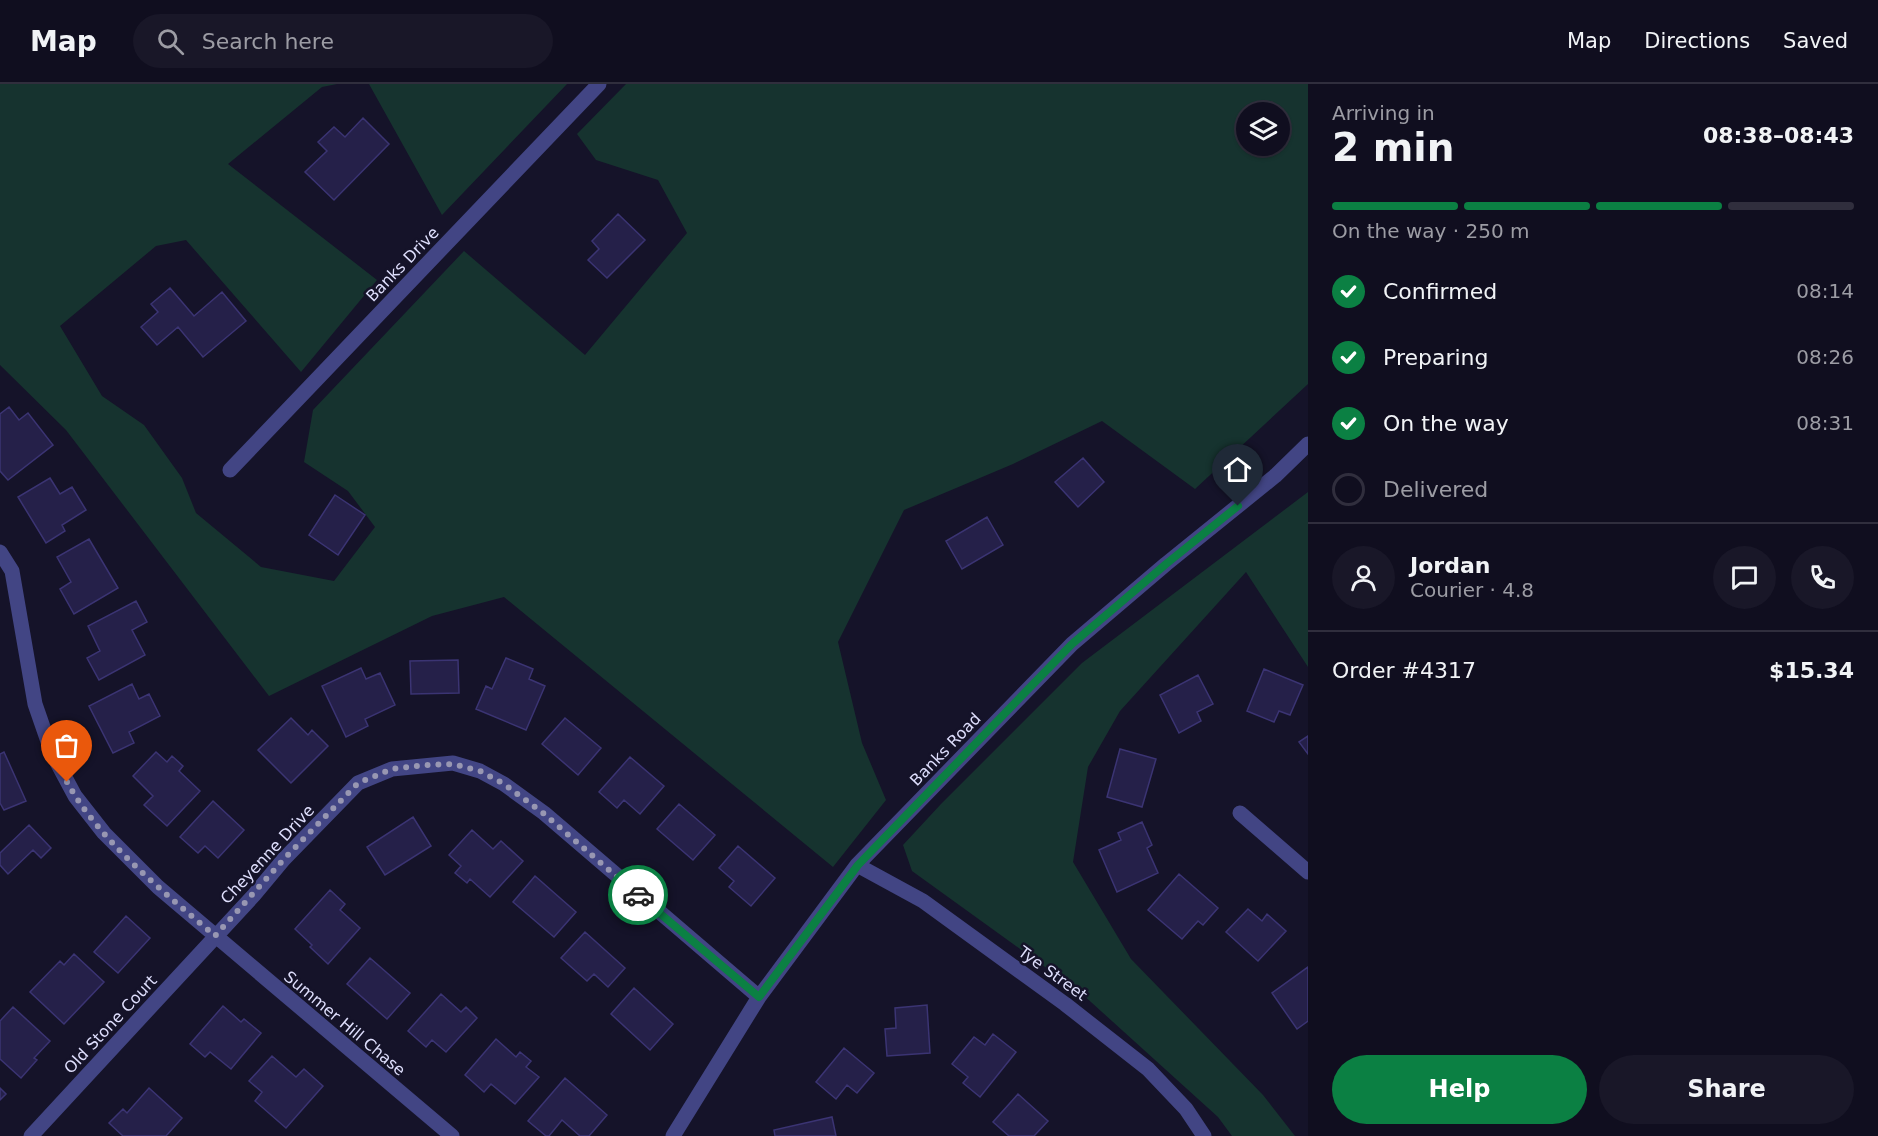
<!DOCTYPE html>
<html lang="en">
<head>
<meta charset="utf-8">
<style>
  body { margin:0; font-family:"DejaVu Sans",sans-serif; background:#191728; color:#f1f3f6; height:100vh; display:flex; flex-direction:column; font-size:22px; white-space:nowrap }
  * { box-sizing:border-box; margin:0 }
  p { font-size:20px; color:#9c9ca4 }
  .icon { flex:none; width:33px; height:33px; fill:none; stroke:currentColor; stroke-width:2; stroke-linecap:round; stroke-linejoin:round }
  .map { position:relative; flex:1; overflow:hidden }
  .panel { display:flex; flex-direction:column; background:#100e1f; width:570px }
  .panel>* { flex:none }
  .fabs { position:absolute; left:1236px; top:18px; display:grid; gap:12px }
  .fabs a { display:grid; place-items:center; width:54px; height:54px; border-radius:50%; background:#100e1f; box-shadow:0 2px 4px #0004,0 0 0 2px #302e3d; font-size:30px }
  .pin { position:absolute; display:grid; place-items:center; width:51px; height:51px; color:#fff; margin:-62px -26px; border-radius:50% 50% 50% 0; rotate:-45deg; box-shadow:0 0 6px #0007 }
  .pin .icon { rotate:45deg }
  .courier { position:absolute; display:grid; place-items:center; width:60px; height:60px; margin:-30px; border:4px solid #0b8043; border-radius:50%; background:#fff; color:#222; box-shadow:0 2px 8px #0007 }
  .summary em { font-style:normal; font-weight:800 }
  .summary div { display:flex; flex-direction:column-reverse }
  .summary { display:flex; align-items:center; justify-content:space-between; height:102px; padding:0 24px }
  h1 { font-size:39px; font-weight:800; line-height:45px }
  .bar { display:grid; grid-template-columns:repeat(4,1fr); gap:9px 6px; align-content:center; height:72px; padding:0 24px }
  .bar i { height:8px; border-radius:4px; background:#302e3d }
  .bar .on { background:#0b8043 }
  .bar p { grid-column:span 4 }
  .line { display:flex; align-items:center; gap:15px; padding:0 24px; border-top:2px solid #302e3d }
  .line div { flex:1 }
  .round { display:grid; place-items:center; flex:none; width:63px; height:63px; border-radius:32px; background:#191728 }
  ol { padding:0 24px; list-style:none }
  li { display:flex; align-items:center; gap:18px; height:66px }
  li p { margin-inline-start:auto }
  li .icon { padding:6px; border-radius:50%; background:#0b8043; color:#fff; stroke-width:4 }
  li:last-child { color:#9c9ca4 }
  li i { width:33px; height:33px; border:3px solid #302e3d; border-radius:50% }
  .primary-button { display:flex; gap:12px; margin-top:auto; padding:12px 24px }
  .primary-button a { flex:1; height:69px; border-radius:36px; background:#0b8043; color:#fff; font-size:24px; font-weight:800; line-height:69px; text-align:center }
  .primary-button a+a { background:#191728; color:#f1f3f6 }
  header { display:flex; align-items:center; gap:36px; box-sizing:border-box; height:84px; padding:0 30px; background:#100e1f; border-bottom:2px solid #302e3d }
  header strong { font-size:28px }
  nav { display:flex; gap:33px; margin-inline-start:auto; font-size:21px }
  .search { width:420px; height:54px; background:#191728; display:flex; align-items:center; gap:15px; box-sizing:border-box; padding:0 21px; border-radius:33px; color:#9c9ca4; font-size:22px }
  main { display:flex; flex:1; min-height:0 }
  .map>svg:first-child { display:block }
  .green { fill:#16332f; fill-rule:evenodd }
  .building { fill:#252049; stroke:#3b3473; stroke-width:1.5 }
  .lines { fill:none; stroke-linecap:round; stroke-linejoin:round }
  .minor { stroke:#424584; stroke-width:15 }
  .done { stroke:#9897b2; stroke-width:6; stroke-dasharray:0 10.8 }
  .route { stroke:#0b8043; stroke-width:8 }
  .labels { text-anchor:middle; stroke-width:5; stroke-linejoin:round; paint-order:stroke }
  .street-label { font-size:16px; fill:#dedefc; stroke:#151329 }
</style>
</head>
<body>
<header>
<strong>Map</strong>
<div class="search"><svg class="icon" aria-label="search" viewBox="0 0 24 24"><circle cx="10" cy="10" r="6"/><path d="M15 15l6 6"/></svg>Search here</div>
<nav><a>Map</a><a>Directions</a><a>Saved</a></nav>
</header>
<main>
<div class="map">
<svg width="1308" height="1052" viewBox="0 0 1308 1052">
  <rect width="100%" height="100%" fill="#151329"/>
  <path class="green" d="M 0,0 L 337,0 L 322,3 L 228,80 L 377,196 L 301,288 L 186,156 L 156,162 L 60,242 L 102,312 L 144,341 L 182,394 L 196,429 L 261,483 L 334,497 L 375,443 L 348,407 L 304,378 L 313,326 L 464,167 L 585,271 L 687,149 L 658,96 L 596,76 L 577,50 L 626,0 L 1308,0 L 1308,300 L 1195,405 L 1102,337 L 1013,380 L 904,426 L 838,558 L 862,659 L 886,716 L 833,783 L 504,513 L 432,532 L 269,612 L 66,346 L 0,281 ZM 1246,28 L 1280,28 L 1280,62 L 1246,62 Z
    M 369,0 L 567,0 L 442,131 Z
    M 1308,408 L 1308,583 L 1246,488 L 1120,627 L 1088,683 L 1073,778 L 1131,875 L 1263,1011 L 1295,1052 L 1232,1052 L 1218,1033 L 1081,909 L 912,787 L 903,761 L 941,720 L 1082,579 Z"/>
  <path class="building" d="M 363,34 L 389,60 L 334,116 L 305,88 L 327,67 L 318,58 L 334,43 L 345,53 Z
    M 618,130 L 645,156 L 607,194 L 588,176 L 599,165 L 592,157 Z
    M 170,204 L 194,232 L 222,208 L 246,237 L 203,273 L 178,243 L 157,261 L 141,243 L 158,228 L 151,220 Z
    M 9,323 L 19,336 L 28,329 L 53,361 L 8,396 L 0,387 L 0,330 Z
    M 1083,374 L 1104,398 L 1078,423 L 1055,398 Z
    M 50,394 L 60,410 L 72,403 L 86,426 L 62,441 L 65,447 L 46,459 L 18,413 Z
    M 335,411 L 365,431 L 338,471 L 309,451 Z
    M 987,433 L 1003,461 L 962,485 L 946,457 Z
    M 89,455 L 118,504 L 74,530 L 60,505 L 71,498 L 57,473 Z
    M 136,517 L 147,538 L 132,546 L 145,571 L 99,596 L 87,574 L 100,567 L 88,542 Z
    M 506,574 L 533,585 L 529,595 L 545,602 L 526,646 L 476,625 L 486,602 L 492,605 Z
    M 458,576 L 459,609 L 411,610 L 410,577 Z
    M 361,584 L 366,595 L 380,589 L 395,621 L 365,635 L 368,642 L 346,653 L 322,602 Z
    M 1264,585 L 1303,601 L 1290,631 L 1279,627 L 1274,638 L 1247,627 Z
    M 1198,591 L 1213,620 L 1197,628 L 1201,637 L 1179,649 L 1160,611 Z
    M 132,600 L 139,615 L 149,610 L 160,632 L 129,648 L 134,659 L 113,669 L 89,622 Z
    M 291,634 L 308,651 L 312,646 L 328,662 L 291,699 L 258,666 Z
    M 565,634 L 601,664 L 578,691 L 542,660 Z
    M 1308,652 L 1308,670 L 1299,658 Z
    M 1120,665 L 1156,675 L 1142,723 L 1107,713 Z
    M 4,668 L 26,717 L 4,726 L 0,719 L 0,670 Z
    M 156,668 L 167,678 L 172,672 L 183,682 L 179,687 L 200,707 L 167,742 L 144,721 L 153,712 L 133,692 Z
    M 630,673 L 664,702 L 640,730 L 624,716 L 617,724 L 599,708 Z
    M 213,717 L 244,746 L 218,774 L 205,762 L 198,769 L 180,753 Z
    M 679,720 L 715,751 L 693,776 L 657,745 Z
    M 413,733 L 431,762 L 385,791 L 367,763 Z
    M 1142,738 L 1152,761 L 1147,764 L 1158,789 L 1117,808 L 1099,766 L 1121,756 L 1118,749 Z
    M 29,741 L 51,764 L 41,774 L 33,766 L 8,790 L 0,781 L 0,769 Z
    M 472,746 L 493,765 L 501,757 L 523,777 L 490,813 L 470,795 L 467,799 L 455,789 L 461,782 L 449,771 Z
    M 738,762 L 775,794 L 751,822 L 729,803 L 734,797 L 719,784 Z
    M 1179,790 L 1218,824 L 1203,841 L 1198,837 L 1182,855 L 1148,826 Z
    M 535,792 L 576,828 L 554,853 L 513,818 Z
    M 330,806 L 345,820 L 340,826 L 360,844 L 328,880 L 310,863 L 312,861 L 295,845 Z
    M 1248,825 L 1262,837 L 1267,830 L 1286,847 L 1258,877 L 1226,848 Z
    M 126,832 L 150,854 L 118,889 L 94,868 Z
    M 585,848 L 625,884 L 608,903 L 594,890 L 587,897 L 561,874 Z
    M 74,870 L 104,898 L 64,940 L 30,908 L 60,877 L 64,881 Z
    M 370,874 L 410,909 L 387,935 L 347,900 Z
    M 1308,883 L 1308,937 L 1297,945 L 1272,909 Z
    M 634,904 L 673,940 L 650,966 L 611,930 Z
    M 441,910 L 461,928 L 466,923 L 477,934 L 446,968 L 432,956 L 426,963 L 408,947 Z
    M 927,921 L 930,969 L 887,972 L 885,945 L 896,944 L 895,924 Z
    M 223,922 L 241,938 L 244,935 L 261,949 L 231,985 L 210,968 L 205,973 L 190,960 Z
    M 13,923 L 50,957 L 34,974 L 37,976 L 21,994 L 0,975 L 0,937 Z
    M 993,950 L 1016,968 L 980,1013 L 963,999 L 968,993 L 952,980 L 974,953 L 985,961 Z
    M 496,955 L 516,973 L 520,968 L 531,977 L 526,983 L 539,993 L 515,1020 L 491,1000 L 484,1008 L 465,991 Z
    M 844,964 L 874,989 L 857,1009 L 847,1001 L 836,1015 L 816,998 Z
    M 272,972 L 296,993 L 304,985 L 323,1002 L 286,1044 L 255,1017 L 262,1008 L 249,997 Z
    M 565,994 L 607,1031 L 589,1052 L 580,1052 L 562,1036 L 549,1052 L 546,1052 L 528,1037 Z
    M 0,1004 L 6,1010 L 0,1016 Z
    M 149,1004 L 182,1034 L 166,1052 L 123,1052 L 109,1039 L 123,1025 L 127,1029 Z
    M 1018,1010 L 1048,1037 L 1034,1052 L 1009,1052 L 993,1038 Z
    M 832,1033 L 836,1052 L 775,1052 L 774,1046 Z"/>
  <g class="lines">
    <path class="minor" d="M 230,386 L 599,0
      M 0,468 L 12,487 L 35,620 L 52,669 L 75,712 L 104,749 L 158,803 L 452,1052
      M 1240,729 L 1308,788
      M 857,781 L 923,817 L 1065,920 L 1148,985 L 1186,1025 L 1204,1052
      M 31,1052 L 254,811 L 284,775 L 358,699 L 392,685 L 453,679 L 480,687 L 504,700 L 544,729 L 759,913
      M 673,1052 L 759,913 L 857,781 L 1072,560 L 1166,480 L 1275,392 L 1308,360"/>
  </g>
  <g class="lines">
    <path class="done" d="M 67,698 C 100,758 164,808 215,852 L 284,775 L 358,699 L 392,685 L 426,681 L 453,680 L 480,687 L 504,700 L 543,729 L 638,811"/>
    <path class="route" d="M 638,811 L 759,913 L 858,781 L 1072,560 L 1166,480 L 1238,422"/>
  </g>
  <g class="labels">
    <g class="street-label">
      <text transform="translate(402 180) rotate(-46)" y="6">Banks Drive</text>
      <text transform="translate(945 665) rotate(-46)" y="6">Banks Road</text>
      <text transform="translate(267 770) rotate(-47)" y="6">Cheyenne Drive</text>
      <text transform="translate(1053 889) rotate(36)" y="6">Tye Street</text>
      <text transform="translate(345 939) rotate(40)" y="6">Summer Hill Chase</text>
      <text transform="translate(110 940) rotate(-47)" y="6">Old Stone Court</text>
    </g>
  </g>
</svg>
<div class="fabs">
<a><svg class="icon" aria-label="layers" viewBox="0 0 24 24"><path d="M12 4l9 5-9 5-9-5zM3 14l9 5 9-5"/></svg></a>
</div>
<div class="pin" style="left:67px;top:698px;background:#ea580c"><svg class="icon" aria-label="bag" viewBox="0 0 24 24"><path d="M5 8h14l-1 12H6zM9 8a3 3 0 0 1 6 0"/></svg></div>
<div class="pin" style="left:1238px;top:422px;background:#1f2937"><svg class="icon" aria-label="home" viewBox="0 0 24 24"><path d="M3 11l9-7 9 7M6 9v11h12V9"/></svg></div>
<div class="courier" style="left:638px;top:811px"><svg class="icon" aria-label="car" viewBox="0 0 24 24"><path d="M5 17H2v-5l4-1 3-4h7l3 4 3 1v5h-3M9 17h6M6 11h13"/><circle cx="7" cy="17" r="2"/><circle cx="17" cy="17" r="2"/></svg></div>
</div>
<section class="panel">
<div class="summary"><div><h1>2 min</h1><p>Arriving in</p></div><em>08:38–08:43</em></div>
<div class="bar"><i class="on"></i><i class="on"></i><i class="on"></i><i></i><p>On the way · 250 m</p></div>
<ol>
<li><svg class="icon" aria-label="check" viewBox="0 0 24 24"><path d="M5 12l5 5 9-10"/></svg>Confirmed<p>08:14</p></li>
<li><svg class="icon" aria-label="check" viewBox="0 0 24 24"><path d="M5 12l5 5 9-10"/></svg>Preparing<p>08:26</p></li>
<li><svg class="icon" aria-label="check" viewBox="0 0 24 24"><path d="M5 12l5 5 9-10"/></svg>On the way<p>08:31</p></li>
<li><i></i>Delivered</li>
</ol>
<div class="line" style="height:108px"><a class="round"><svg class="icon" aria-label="person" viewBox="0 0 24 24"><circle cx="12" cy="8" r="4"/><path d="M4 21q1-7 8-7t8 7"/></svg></a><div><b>Jordan</b><p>Courier · 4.8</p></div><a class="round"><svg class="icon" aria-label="chat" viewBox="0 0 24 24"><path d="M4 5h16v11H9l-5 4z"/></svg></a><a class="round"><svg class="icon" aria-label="phone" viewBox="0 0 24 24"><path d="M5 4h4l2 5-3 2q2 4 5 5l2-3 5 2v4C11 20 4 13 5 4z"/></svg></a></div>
<div class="line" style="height:78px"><div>Order #4317</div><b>$15.34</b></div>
<div class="primary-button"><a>Help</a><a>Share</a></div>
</section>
</main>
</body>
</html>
